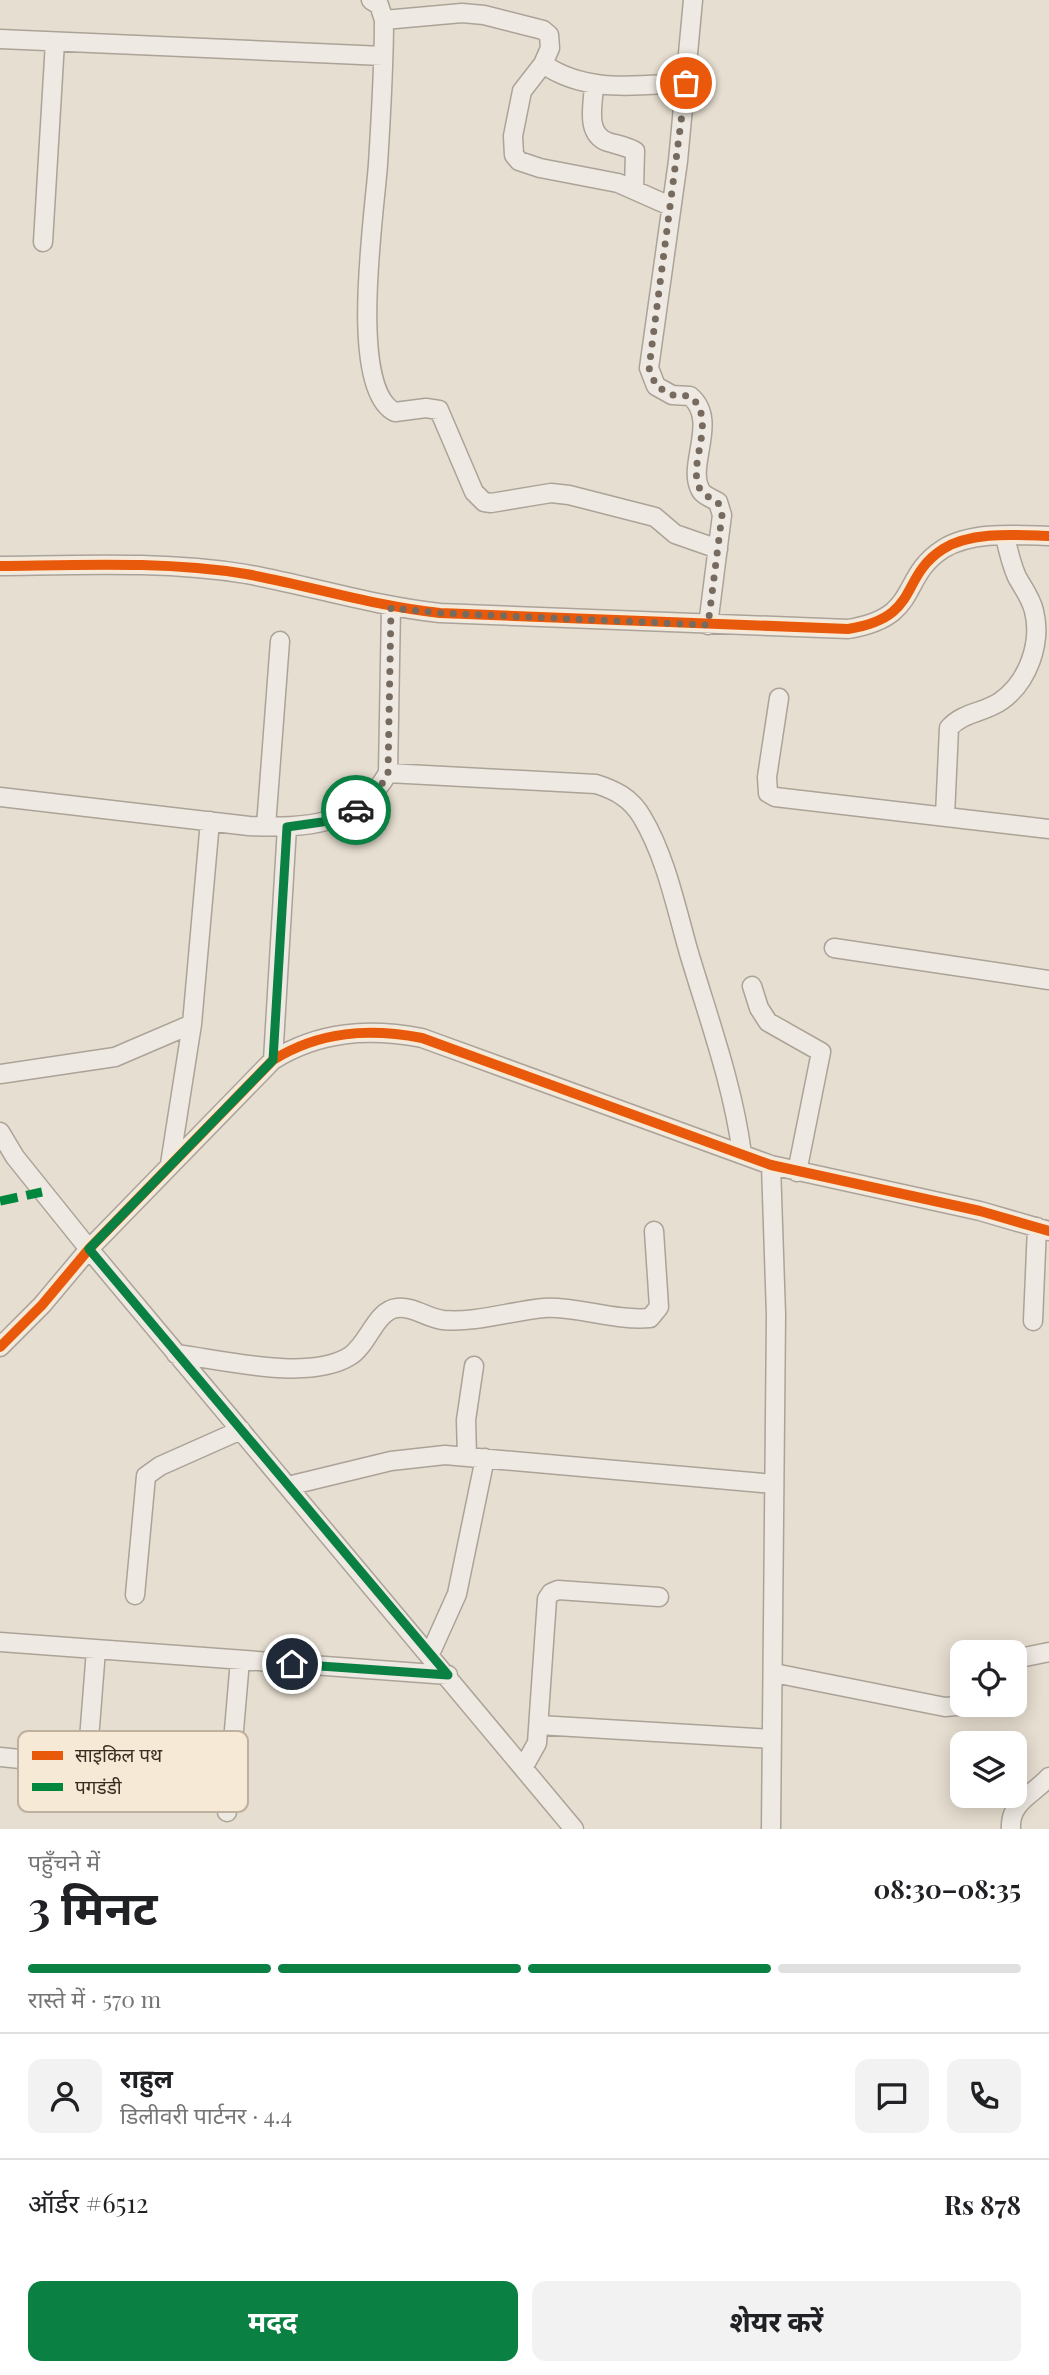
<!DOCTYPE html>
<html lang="hi">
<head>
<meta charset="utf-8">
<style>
  body { margin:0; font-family:"Playfair Display","Noto Sans Devanagari",serif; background:#f2f2f2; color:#202124; height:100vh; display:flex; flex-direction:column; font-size:26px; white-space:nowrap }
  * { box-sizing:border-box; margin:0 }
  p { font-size:23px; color:#757577 }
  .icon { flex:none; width:38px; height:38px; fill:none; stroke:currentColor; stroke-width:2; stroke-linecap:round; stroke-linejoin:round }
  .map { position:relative; height:1829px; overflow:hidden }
  .side { display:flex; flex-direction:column; background:#fff; flex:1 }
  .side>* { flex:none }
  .fabs { position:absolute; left:950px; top:1640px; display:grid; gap:14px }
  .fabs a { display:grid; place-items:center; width:77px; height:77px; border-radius:14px; background:#fff; box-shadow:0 4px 18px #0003; font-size:35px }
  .pin { position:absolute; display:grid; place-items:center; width:60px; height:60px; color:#fff; margin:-30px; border:4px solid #fff; border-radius:50%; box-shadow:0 2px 7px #0007 }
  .courier { position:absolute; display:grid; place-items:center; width:70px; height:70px; margin:-35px; border:5px solid #0b8043; border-radius:50%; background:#fff; color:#222; box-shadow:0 2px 9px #0007 }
  .overview em { font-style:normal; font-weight:700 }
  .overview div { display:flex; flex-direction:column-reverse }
  .overview { display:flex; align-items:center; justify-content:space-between; height:119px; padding:0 28px }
  h1 { font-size:46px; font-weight:700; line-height:52px }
  .bar { display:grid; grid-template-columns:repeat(4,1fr); gap:10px 7px; align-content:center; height:84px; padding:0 28px }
  .bar i { height:9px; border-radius:5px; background:#e0e0e0 }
  .bar .on { background:#0b8043 }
  .bar p { grid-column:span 4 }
  .line { display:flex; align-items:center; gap:18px; padding:0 28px; border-top:2px solid #e0e0e0 }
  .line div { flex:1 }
  .round { display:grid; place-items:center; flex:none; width:74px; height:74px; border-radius:14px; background:#f2f2f2 }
  .action { display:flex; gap:14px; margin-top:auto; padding:14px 28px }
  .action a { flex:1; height:80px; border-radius:14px; background:#0b8043; color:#fff; font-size:28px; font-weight:700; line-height:80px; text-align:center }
  .action a+a { background:#f2f2f2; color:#202124 }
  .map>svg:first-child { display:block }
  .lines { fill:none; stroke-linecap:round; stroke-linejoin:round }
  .minor-casing { stroke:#aca398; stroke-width:21 }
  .minor { stroke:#eee9e2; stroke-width:18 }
  .quiet { stroke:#00873e; stroke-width:9; stroke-dasharray:18 9; stroke-linecap:butt }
  .cycleway-casing { stroke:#f6ead7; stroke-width:15 }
  .cycleway { stroke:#e8590c; stroke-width:10 }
  .done { stroke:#776a5e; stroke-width:7; stroke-dasharray:0 12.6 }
  .route { stroke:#0b8043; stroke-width:9 }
  .key { fill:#f6ead7; stroke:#beb1a0; stroke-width:2 }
  .key-label { font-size:19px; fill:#3b2b20 }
</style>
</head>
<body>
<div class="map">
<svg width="1049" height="1829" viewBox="0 0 1049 1829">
  <rect width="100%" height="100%" fill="#e6ded0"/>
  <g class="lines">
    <defs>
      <path id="minor" d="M 371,0 L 379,5 L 384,20 C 384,68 381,116 378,164 C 375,211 347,389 395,412 L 426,408 L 439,410 L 474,492 L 484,502 L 491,503 L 551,493 L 569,495 L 655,517 L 675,534 L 718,549
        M 693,0 L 678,161 L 649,368 L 656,386 L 672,395 L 690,396 C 719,420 687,464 700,489 C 703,496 712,498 718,502 L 722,515 L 708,625
        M 384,20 L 462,13 L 484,15 L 543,30 L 549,35 L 550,48 L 543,64 L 522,91 L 513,136 L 514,155 L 519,161 L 540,168 L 618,183 L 670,206
        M 0,39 L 383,56
        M 543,64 C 587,94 636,85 686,83
        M 594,86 C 593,105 585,134 608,142 C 618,145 626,146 635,151 L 634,189
        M 43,242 L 55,42
        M 0,566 C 82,565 165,561 246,574 C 311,586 374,606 440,613 L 848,629 C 922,617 898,578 943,549 C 972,531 1016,535 1049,536
        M 391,608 L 388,773 L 596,784 C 615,790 631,798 642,817 C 666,857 676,908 689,953 C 709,1020 733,1085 742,1154
        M 779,698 L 767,777 L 768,793 L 775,797 L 1049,829
        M 0,797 L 249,826 C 305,828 357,827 388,773
        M 945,816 L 949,728 C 963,712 984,713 1001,701 C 1028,682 1042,643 1034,611 C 1031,598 1023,588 1017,577 C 1011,564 1008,550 1005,536
        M 266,826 L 280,641
        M 834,948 L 1049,980
        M 752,986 L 759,1008 L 768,1022 L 821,1052 L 797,1172
        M 273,1060 L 287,827
        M 0,1074 L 115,1057 L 192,1024
        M 0,1132 L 15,1157 L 89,1249 L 574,1829
        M 170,1164 L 192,1024 L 210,821
        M 771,1165 L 776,1315 L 771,1829
        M 1033,1321 L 1037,1227
        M 0,1347 L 42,1305 L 89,1249 L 273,1060 C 320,1031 369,1028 422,1038 L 771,1165 L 980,1211 L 1049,1231
        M 176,1354 C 223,1360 309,1382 350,1356 C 368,1345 376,1310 397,1308 C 413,1306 427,1318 443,1320 C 477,1323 510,1311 544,1308 C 577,1306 613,1321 650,1318 L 659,1307 L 654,1231
        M 467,1456 L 466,1420 L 474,1366
        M 288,1486 L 391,1461 L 445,1455 L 774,1484
        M 135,1595 L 146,1476 L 160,1466 L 241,1430
        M 0,1642 L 448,1675
        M 430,1654 L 457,1594 L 485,1458
        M 1015,1659 L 1049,1652
        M 774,1673 L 945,1707 L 979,1704
        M 539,1725 L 772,1739
        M 0,1757 L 70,1764 L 85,1760 L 88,1752 L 96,1650
        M 523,1768 L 537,1743 L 547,1599 L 551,1593 L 558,1590 L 659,1597
        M 227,1812 L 240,1660
        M 1011,1829 C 1009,1802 1034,1794 1049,1777"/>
    </defs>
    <use href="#minor" class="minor-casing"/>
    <use href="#minor" class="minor"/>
    <path class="quiet" d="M 0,1201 L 42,1192"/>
    <defs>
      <path id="cycleway" d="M 0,566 C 82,565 165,561 246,574 C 311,586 374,606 440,613 L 848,629 C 922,617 898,578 943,549 C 972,531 1016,535 1049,536
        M 0,1347 L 42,1305 L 89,1249 L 273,1060 C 320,1031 369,1028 422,1038 L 771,1165 L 980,1211 L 1049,1231"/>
    </defs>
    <use href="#cycleway" class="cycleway-casing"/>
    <use href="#cycleway" class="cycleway"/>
  </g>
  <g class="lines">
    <path class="done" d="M 356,810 L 378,791 L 388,773 L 391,608 L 440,613 L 708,625 L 722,515 L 718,502 C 712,498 704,496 700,489 C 686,464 719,420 690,396 L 672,395 L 656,386 L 649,368 L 686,83"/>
    <path class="route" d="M 292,1664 L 448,1675 L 89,1249 L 273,1060 L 287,827 L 322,822 L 356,810"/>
  </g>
  <rect x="18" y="1731" width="230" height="81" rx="10" class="key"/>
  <rect x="32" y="1751" width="31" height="9" fill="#e8590c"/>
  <rect x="32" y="1783" width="31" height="8" fill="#00873e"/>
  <g class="key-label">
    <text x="75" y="1762">साइकिल पथ</text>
    <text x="75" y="1794">पगडंडी</text>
  </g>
</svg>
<div class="fabs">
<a><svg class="icon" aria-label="locate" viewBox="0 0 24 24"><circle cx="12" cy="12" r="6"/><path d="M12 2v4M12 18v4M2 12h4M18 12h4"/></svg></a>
<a><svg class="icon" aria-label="layers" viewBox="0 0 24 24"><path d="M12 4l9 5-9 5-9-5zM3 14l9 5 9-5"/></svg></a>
</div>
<div class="pin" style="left:686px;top:83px;background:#ea580c"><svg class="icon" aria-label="bag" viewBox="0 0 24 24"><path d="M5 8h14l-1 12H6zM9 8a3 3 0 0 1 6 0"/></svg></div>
<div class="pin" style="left:292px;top:1664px;background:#1f2937"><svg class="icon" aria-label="home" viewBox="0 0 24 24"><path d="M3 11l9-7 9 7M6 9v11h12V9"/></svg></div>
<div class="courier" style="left:356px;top:810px"><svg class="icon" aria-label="car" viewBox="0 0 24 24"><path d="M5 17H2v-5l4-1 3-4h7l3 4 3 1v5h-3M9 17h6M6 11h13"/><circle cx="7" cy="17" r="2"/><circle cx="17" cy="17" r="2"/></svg></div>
</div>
<section class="side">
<div class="overview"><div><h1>3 मिनट</h1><p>पहुँचने में</p></div><em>08:30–08:35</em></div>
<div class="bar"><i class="on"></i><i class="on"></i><i class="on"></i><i></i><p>रास्ते में · 570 m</p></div>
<div class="line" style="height:126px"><a class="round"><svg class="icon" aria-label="person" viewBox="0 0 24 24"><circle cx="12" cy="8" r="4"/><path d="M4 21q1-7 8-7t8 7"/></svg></a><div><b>राहुल</b><p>डिलीवरी पार्टनर · 4.4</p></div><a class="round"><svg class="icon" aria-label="chat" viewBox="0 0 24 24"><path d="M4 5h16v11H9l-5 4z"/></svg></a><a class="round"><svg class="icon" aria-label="phone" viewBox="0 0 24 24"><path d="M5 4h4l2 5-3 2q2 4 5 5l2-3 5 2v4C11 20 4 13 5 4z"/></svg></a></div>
<div class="line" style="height:91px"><div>ऑर्डर #6512</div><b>Rs 878</b></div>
<div class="action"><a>मदद</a><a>शेयर करें</a></div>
</section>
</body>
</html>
